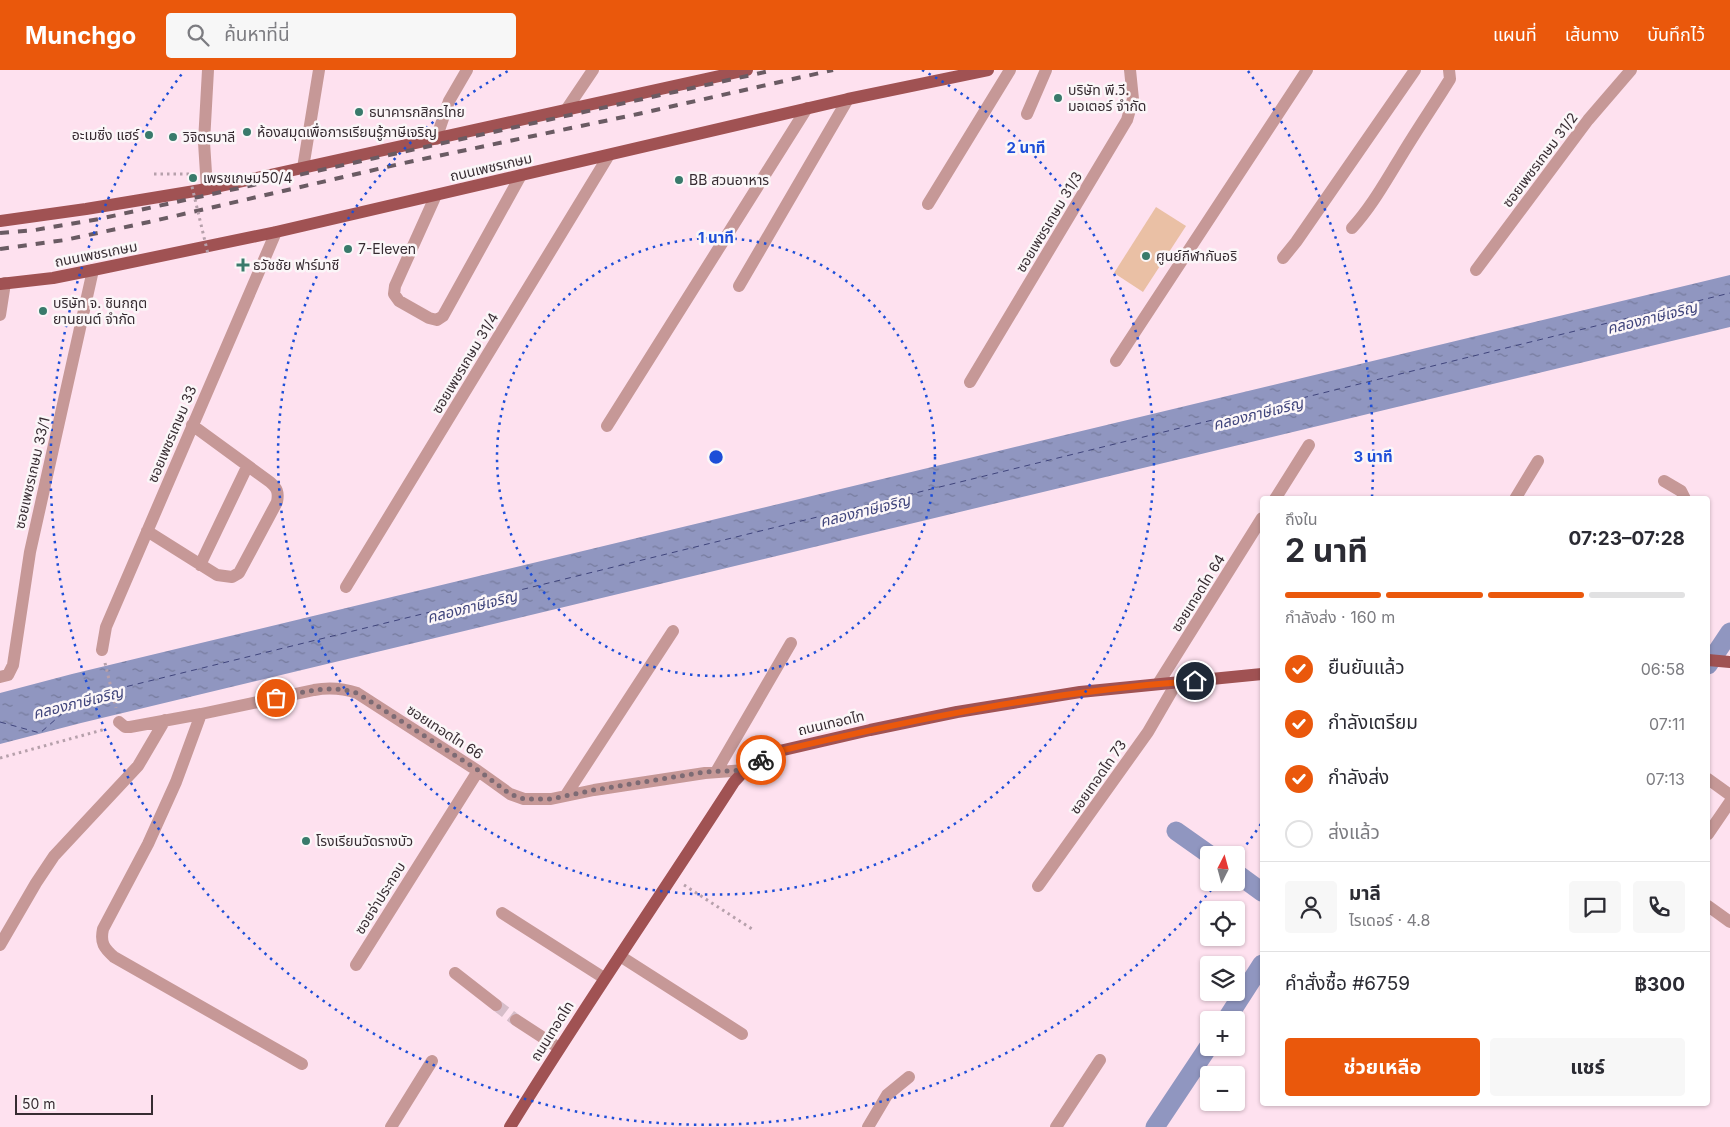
<!DOCTYPE html>
<html lang="th">
<head>
<meta charset="utf-8">
<style>
  body { margin:0; font-family:Inter,"Noto Sans Thai",sans-serif; background:#f7f7f7; color:#2b2b33; height:100vh; display:flex; flex-direction:column; font-size:19px; white-space:nowrap }
  * { box-sizing:border-box; margin:0 }
  p { font-size:16px; color:#7c7c81 }
  .icon { flex:none; width:28px; height:28px; fill:none; stroke:currentColor; stroke-width:2; stroke-linecap:round; stroke-linejoin:round }
  .map { position:relative; flex:1; overflow:hidden }
  .panel { position:absolute; left:1260px; top:426px; width:450px; height:610px; display:flex; flex-direction:column; background:#fff; border-radius:5px; box-shadow:0 1px 4px #0004 }
  .panel>* { flex:none }
  .needle { width:32px; rotate:6deg }
  .fabs { position:absolute; left:1200px; top:776px; display:grid; gap:10px }
  .fabs a { display:grid; place-items:center; width:45px; height:45px; border-radius:5px; background:#fff; box-shadow:0 1px 4px #0004; font-size:25px }
  .scale { position:absolute; left:15px; bottom:12px; width:138px; box-sizing:border-box; padding-left:5px; border:2px solid #372c32; border-top:0; font-size:14px; line-height:18px; white-space:nowrap; color:#372c32; -webkit-text-stroke:4px #fbf6f8; paint-order:stroke }
  .pin { position:absolute; display:grid; place-items:center; width:42px; height:42px; color:#fff; margin:-21px; border:2px solid #fff; border-radius:50%; box-shadow:0 1px 5px #0007 }
  .courier { position:absolute; display:grid; place-items:center; width:50px; height:50px; margin:-25px; border:4px solid #ea580c; border-radius:50%; background:#fff; color:#222; box-shadow:0 1px 6px #0007 }
  .overview em { font-style:normal; font-weight:700 }
  .overview div { display:flex; flex-direction:column-reverse }
  .overview { display:flex; align-items:center; justify-content:space-between; height:85px; padding:0 25px }
  h1 { font-size:32px; font-weight:700; line-height:38px }
  .bar { display:grid; grid-template-columns:repeat(4,1fr); gap:8px 5px; align-content:center; height:60px; padding:0 25px }
  .bar i { height:6px; border-radius:4px; background:#e1e1e2 }
  .bar .on { background:#ea580c }
  .bar p { grid-column:span 4 }
  .line { display:flex; align-items:center; gap:12px; padding:0 25px; border-top:1px solid #e1e1e2 }
  .line div { flex:1 }
  .round { display:grid; place-items:center; flex:none; width:52px; height:52px; border-radius:5px; background:#f7f7f7 }
  ol { padding:0 25px; list-style:none }
  li { display:flex; align-items:center; gap:15px; height:55px }
  li p { margin-inline-start:auto }
  li .icon { padding:5px; border-radius:50%; background:#ea580c; color:#fff; stroke-width:4 }
  li:last-child { color:#7c7c81 }
  li i { width:28px; height:28px; border:2px solid #e1e1e2; border-radius:50% }
  .primary-button { display:flex; gap:10px; margin-top:auto; padding:10px 25px }
  .primary-button a { flex:1; height:58px; border-radius:5px; background:#ea580c; color:#fff; font-size:20px; font-weight:700; line-height:58px; text-align:center }
  .primary-button a+a { background:#f7f7f7; color:#2b2b33 }
  header { display:flex; align-items:center; gap:30px; box-sizing:border-box; height:70px; padding:0 25px; background:#ea580c; color:#fff }
  header strong { font-size:24px }
  nav { display:flex; gap:28px; margin-inline-start:auto; font-size:18px }
  .search { width:350px; height:45px; background:#f7f7f7; display:flex; align-items:center; gap:12px; box-sizing:border-box; padding:0 18px; border-radius:5px; color:#7c7c81; font-size:19px }
  .map>svg:first-child { display:block }
  .garden { fill:#eac0a5 }
  .water { fill:url(#water-ripples) }
  .lines { fill:none; stroke-linecap:round; stroke-linejoin:round }
  .canal { stroke:#9096c0; stroke-width:19 }
  .ferry { stroke:#40457c; stroke-width:1; stroke-dasharray:6 5; stroke-linecap:butt }
  .minor-tunnel { stroke:#d6bdc9; stroke-width:12; stroke-dasharray:12 6; stroke-linecap:butt }
  .path { stroke:#b6a0ab; stroke-width:3; stroke-dasharray:2.5 4; stroke-linecap:butt }
  .minor { stroke:#c69897; stroke-width:12 }
  .major { stroke:#a05253; stroke-width:12 }
  .rail { stroke:#6a5b63; stroke-width:4; stroke-dasharray:9 9; stroke-linecap:butt }
  .path-bridge { stroke:#b6a0ab; stroke-width:3; stroke-dasharray:2.5 4; stroke-linecap:butt }
  .done { stroke:#7d6b74; stroke-width:5; stroke-dasharray:0 9 }
  .route { stroke:#ea580c; stroke-width:6 }
  .ring { fill:none; stroke:#1d4ed8; stroke-width:2.5; stroke-dasharray:2.5 5 }
  .poi-dot { fill:#397a6b; stroke:#fbf6f8; stroke-width:2 }
  .labels { text-anchor:middle; stroke-width:5; stroke-linejoin:round; paint-order:stroke }
  .poi-label { font-size:14px; fill:#372c32; stroke:#fbf6f8; text-anchor:start }
  .street-label { font-size:14px; fill:#372c32; stroke:#fbf6f8 }
  .water-label { font-size:15px; font-style:italic; fill:#40457c; stroke:#fbf6f8 }
  .centre { fill:#1d4ed8; stroke:#fbf6f8; stroke-width:2.5 }
  .ring-label { font-size:15px; text-anchor:middle; font-weight:bold; fill:#1d4ed8; stroke:#fbf6f8; stroke-width:5; stroke-linejoin:round; paint-order:stroke }
</style>
</head>
<body>
<header>
<strong>Munchgo</strong>
<div class="search"><svg class="icon" aria-label="search" viewBox="0 0 24 24"><circle cx="10" cy="10" r="6"/><path d="M15 15l6 6"/></svg>ค้นหาที่นี่</div>
<nav><a>แผนที่</a><a>เส้นทาง</a><a>บันทึกไว้</a></nav>
</header>
<div class="map">
<svg width="1730" height="1057" viewBox="0 0 1730 1057">
  <defs>
    <pattern id="water-ripples" width="26" height="14" patternUnits="userSpaceOnUse" patternTransform="scale(1.25)"><rect width="26" height="14" fill="#9096c0"/><path d="M2 4q2-2 4 0t4 0M15 11q2-2 4 0t4 0" fill="none" stroke="#767b9d"/></pattern>
  </defs>
  <rect width="100%" height="100%" fill="#fee1ef"/>
  <path class="garden" d="M 1156,137 L 1186,156 L 1143,222 L 1114,203 Z"/>
  <path class="water" d="M 1730,205 L 1730,257 L 81,653 L 0,674 L 0,623 L 72,604 Z"/>
  <g class="lines">
    <path class="canal" d="M 1708,595 L 1730,562
      M 1176,761 L 1210,785
      M 1236,803 L 1262,822
      M 1226,950 L 1262,894
      M 1155,1057 L 1209,976"/>
    <path class="ferry" d="M 0,652 L 40,663 L 80,628 L 1730,223"/>
    <path class="minor-tunnel" d="M 496,935 L 516,950"/>
    <path class="path" d="M 154,104 L 189,104
      M 105,593 L 116,638
      M 0,688 L 106,659
      M 684,815 L 752,859"/>
    <path class="minor" d="M 566,40 L 593,0
      M 1027,44 L 1046,0
      M 436,69 L 449,31 L 467,0
      M 303,98 L 319,0
      M 207,119 L 204,72 L 208,0
      M 436,125 L 395,216 L 394,224 L 399,231 L 429,248 L 437,250 L 443,246 L 521,105
      M 928,134 L 1010,0
      M 1352,158 C 1372,136 1385,112 1400,88 C 1416,61 1434,35 1450,9 L 1449,0
      M 1283,188 L 1296,172 L 1415,0
      M 1476,200 L 1588,50 L 1631,0
      M 739,216 L 848,29
      M 0,245 L 5,213
      M 1116,291 L 1307,0
      M 970,312 L 1127,50 L 1133,29 L 1130,0
      M 607,356 L 807,38
      M 1664,411 L 1681,421 L 1685,429
      M 1275,429 L 1309,375
      M 1515,429 L 1538,391
      M 147,461 L 217,505 L 232,507 L 239,503 L 277,432 C 279,422 277,418 270,412 L 192,355
      M 200,495 L 247,397
      M 346,517 L 609,85
      M 102,580 L 106,557 L 276,162
      M 0,607 L 8,605 L 13,595 L 30,482 L 93,200
      M 1158,614 L 1262,448
      M 201,644 L 176,712 L 148,774 L 103,859 C 100,873 104,878 114,887 L 302,994
      M 119,652 L 125,657 L 130,657 L 201,644 L 314,620 C 330,617 342,618 357,623 L 478,701 L 510,724 L 524,729 L 551,729 L 594,720 L 705,703 L 745,700
      M 716,702 L 791,573
      M 1708,709 L 1730,725
      M 566,725 L 673,561
      M 1708,764 L 1730,732
      M 1038,816 L 1148,662 L 1177,612
      M 1708,836 L 1730,852
      M 502,843 L 604,908
      M 0,875 L 36,813 L 54,786 L 138,696 L 165,650
      M 620,886 L 742,964
      M 356,895 L 478,701
      M 455,903 L 496,935
      M 516,950 L 559,978
      M 391,1057 L 432,991
      M 868,1057 L 887,1025 L 909,1007
      M 1056,1057 L 1100,990"/>
    <path class="major" d="M 0,151 L 86,139 L 207,119 L 747,0
      M 0,214 L 53,208 L 93,200 L 276,162 L 848,29 L 988,0
      M 1708,590 L 1730,592
      M 510,1057 C 582,940 660,827 734,712 L 745,700 L 775,682 L 870,660 L 957,642 L 1080,622 L 1262,604"/>
    <path class="rail" d="M 0,163 L 35,160 L 99,149 L 774,0
      M 0,179 L 65,170 L 149,152 L 404,93 L 638,44 L 833,0"/>
    <path class="path-bridge" d="M 189,104 L 208,184"/>
  </g>
  <g class="lines">
    <path class="done" d="M 276,628 C 307,622 327,614 357,623 L 478,700 L 510,724 L 524,729 L 551,729 L 594,720 L 705,702 L 745,700 L 761,690"/>
    <path class="route" d="M 761,690 L 775,682 C 914,649 1053,621 1195,611"/>
  </g>
  <g class="ring">
    <circle cx="716" cy="387" r="219"/>
    <path d="M922 0A438 438 0 1 1 510 0"/>
    <path d="M1261 754A657 657 0 0 1 1237 787M1216 814A657 657 0 0 1 184 1M1248 1A657 657 0 0 1 1372 427"/>
  </g>
  <g class="poi-dot">
    <circle cx="1058" cy="28" r="5"/>
    <circle cx="359" cy="42" r="5"/>
    <circle cx="247" cy="62" r="5"/>
    <circle cx="149" cy="65" r="5"/>
    <circle cx="173" cy="67" r="5"/>
    <circle cx="193" cy="108" r="5"/>
    <circle cx="679" cy="110" r="5"/>
    <circle cx="348" cy="179" r="5"/>
    <circle cx="1146" cy="186" r="5"/>
    <path d="M240.5 187.5h5v5h5v5h-5v5h-5v-5h-5v-5h5z"/>
    <circle cx="43" cy="241" r="5"/>
    <circle cx="306" cy="771" r="5"/>
  </g>
  <g class="labels">
    <g class="poi-label">
      <text x="1068" y="25">บริษัท พี.วี.<tspan x="1068" dy="16">มอเตอร์ จำกัด</tspan></text>
      <text x="369" y="47">ธนาคารกสิกรไทย</text>
      <text x="257" y="67">ห้องสมุดเพื่อการเรียนรู้ภาษีเจริญ</text>
      <text x="139" y="70" text-anchor="end">อะเมซิ่ง แฮร์</text>
      <text x="183" y="72">วิจิตรมาลี</text>
      <text x="203" y="113">เพรชเกษม50/4</text>
      <text x="689" y="115">BB สวนอาหาร</text>
      <text x="358" y="184">7-Eleven</text>
      <text x="1156" y="191">ศูนย์กีฬากันอริ</text>
      <text x="253" y="200">ธวัชชัย ฟาร์มาซี</text>
      <text x="53" y="238">บริษัท จ. ชินกฤต<tspan x="53" dy="16">ยานยนต์ จำกัด</tspan></text>
      <text x="316" y="776">โรงเรียนวัดรางบัว</text>
    </g>
    <g class="street-label">
      <text transform="translate(1540 90) rotate(-53)" y="5">ซอยเพชรเกษม 31/2</text>
      <text transform="translate(491 97) rotate(-13)" y="5">ถนนเพชรเกษม</text>
      <text transform="translate(1049 152) rotate(-59)" y="5">ซอยเพชรเกษม 31/3</text>
      <text transform="translate(96 184) rotate(-11)" y="5">ถนนเพชรเกษม</text>
      <text transform="translate(465 293) rotate(-59)" y="5">ซอยเพชรเกษม 31/4</text>
      <text transform="translate(172 364) rotate(-67)" y="5">ซอยเพชรเกษม 33</text>
      <text transform="translate(32 403) rotate(-77)" y="5">ซอยเพชรเกษม 33/1</text>
      <text transform="translate(1198 523) rotate(-58)" y="5">ซอยเทอดไท 64</text>
      <text transform="translate(831 653) rotate(-13)" y="5">ถนนเทอดไท</text>
      <text transform="translate(445 662) rotate(33)" y="5">ซอยเทอดไท 66</text>
      <text transform="translate(1098 707) rotate(-55)" y="5">ซอยเทอดไท 73</text>
      <text transform="translate(380 828) rotate(-58)" y="5">ซอยจ่าประกอบ</text>
      <text transform="translate(552 961) rotate(-58)" y="5">ถนนเทอดไท</text>
    </g>
    <g class="water-label">
      <text transform="translate(1652 248) rotate(-14)" y="5">คลองภาษีเจริญ</text>
      <text transform="translate(1258 344) rotate(-14)" y="5">คลองภาษีเจริญ</text>
      <text transform="translate(865 441) rotate(-14)" y="5">คลองภาษีเจริญ</text>
      <text transform="translate(472 537) rotate(-14)" y="5">คลองภาษีเจริญ</text>
      <text transform="translate(78 633) rotate(-14)" y="5">คลองภาษีเจริญ</text>
    </g>
  </g>
  <circle cx="716" cy="387" r="8" class="centre"/>
  <g class="ring-label">
    <text x="1026" y="83">2 นาที</text>
    <text x="716" y="173">1 นาที</text>
    <text x="1373" y="392">3 นาที</text>
  </g>
</svg>
<div class="fabs">
<a><svg class="needle" viewBox="-14 -14 28 28"><path d="M0-13l5 13h-10z" fill="#e53935"/><path d="M0 13l5-13h-10z" fill="#7c7c81"/></svg></a>
<a><svg class="icon" aria-label="locate" viewBox="0 0 24 24"><circle cx="12" cy="12" r="6"/><path d="M12 2v4M12 18v4M2 12h4M18 12h4"/></svg></a>
<a><svg class="icon" aria-label="layers" viewBox="0 0 24 24"><path d="M12 4l9 5-9 5-9-5zM3 14l9 5 9-5"/></svg></a>
<a>+</a>
<a>−</a>
</div>
<div class="scale">50 m</div>
<div class="pin" style="left:276px;top:628px;background:#ea580c"><svg class="icon" aria-label="bag" viewBox="0 0 24 24"><path d="M5 8h14l-1 12H6zM9 8a3 3 0 0 1 6 0"/></svg></div>
<div class="pin" style="left:1195px;top:611px;background:#1f2937"><svg class="icon" aria-label="home" viewBox="0 0 24 24"><path d="M3 11l9-7 9 7M6 9v11h12V9"/></svg></div>
<div class="courier" style="left:761px;top:690px"><svg class="icon" aria-label="bike" viewBox="0 0 24 24"><circle cx="6" cy="16" r="4"/><circle cx="18" cy="16" r="4"/><path d="M6 16l4-8h5l3 8M10 8l3 8H6M13 5h3"/></svg></div>
<section class="panel">
<div class="overview"><div><h1>2 นาที</h1><p>ถึงใน</p></div><em>07:23–07:28</em></div>
<div class="bar"><i class="on"></i><i class="on"></i><i class="on"></i><i></i><p>กำลังส่ง · 160 m</p></div>
<ol>
<li><svg class="icon" aria-label="check" viewBox="0 0 24 24"><path d="M5 12l5 5 9-10"/></svg>ยืนยันแล้ว<p>06:58</p></li>
<li><svg class="icon" aria-label="check" viewBox="0 0 24 24"><path d="M5 12l5 5 9-10"/></svg>กำลังเตรียม<p>07:11</p></li>
<li><svg class="icon" aria-label="check" viewBox="0 0 24 24"><path d="M5 12l5 5 9-10"/></svg>กำลังส่ง<p>07:13</p></li>
<li><i></i>ส่งแล้ว</li>
</ol>
<div class="line" style="height:90px"><a class="round"><svg class="icon" aria-label="person" viewBox="0 0 24 24"><circle cx="12" cy="8" r="4"/><path d="M4 21q1-7 8-7t8 7"/></svg></a><div><b>มาลี</b><p>ไรเดอร์ · 4.8</p></div><a class="round"><svg class="icon" aria-label="chat" viewBox="0 0 24 24"><path d="M4 5h16v11H9l-5 4z"/></svg></a><a class="round"><svg class="icon" aria-label="phone" viewBox="0 0 24 24"><path d="M5 4h4l2 5-3 2q2 4 5 5l2-3 5 2v4C11 20 4 13 5 4z"/></svg></a></div>
<div class="line" style="height:65px"><div>คำสั่งซื้อ #6759</div><b>฿300</b></div>
<div class="primary-button"><a>ช่วยเหลือ</a><a>แชร์</a></div>
</section>
</div>
</body>
</html>
